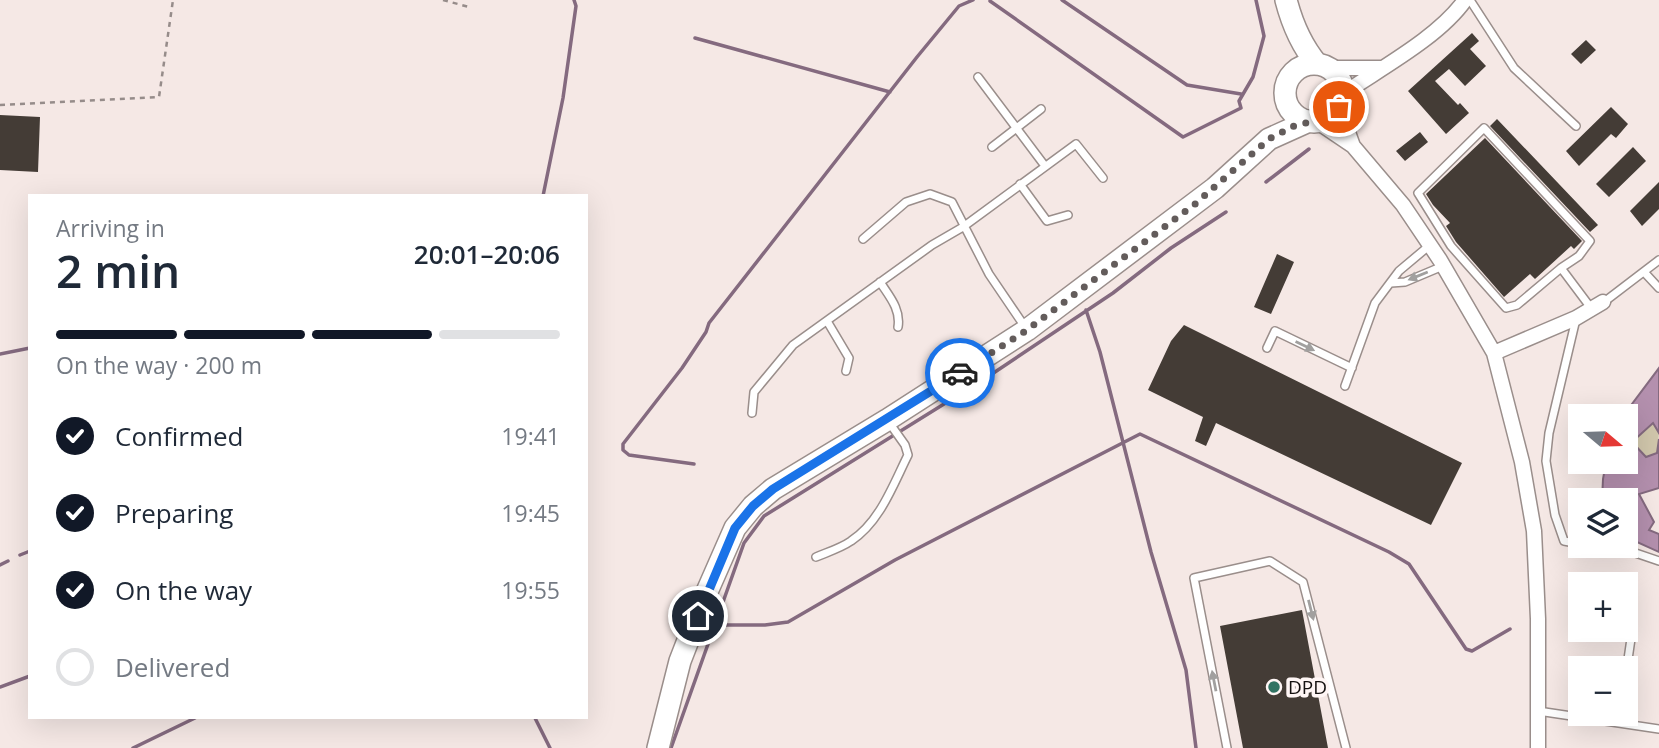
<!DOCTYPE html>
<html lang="en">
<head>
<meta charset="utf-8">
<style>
  body { margin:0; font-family:"Open Sans",sans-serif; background:#f6f6f7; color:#1f2937; height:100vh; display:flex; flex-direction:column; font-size:26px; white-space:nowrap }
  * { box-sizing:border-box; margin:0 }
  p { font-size:23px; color:#747a83 }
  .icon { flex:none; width:38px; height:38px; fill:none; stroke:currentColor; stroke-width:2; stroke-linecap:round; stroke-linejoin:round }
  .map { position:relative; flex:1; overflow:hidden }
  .sheet { position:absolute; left:28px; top:194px; width:560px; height:525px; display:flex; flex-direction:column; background:#fff; border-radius:0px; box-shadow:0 7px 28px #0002 }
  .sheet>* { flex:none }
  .needle { width:46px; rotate:109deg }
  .tools { position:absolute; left:1568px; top:404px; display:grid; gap:14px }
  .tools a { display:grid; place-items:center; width:70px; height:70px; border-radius:0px; background:#fff; box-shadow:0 7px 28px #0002; font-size:35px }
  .pin { position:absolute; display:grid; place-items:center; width:60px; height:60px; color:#fff; margin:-30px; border:4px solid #fff; border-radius:50%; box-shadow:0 2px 7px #0007 }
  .courier { position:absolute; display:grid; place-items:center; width:70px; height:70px; margin:-35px; border:5px solid #1a73e8; border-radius:50%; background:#fff; color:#222; box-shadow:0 2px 9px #0007 }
  .summary em { font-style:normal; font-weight:600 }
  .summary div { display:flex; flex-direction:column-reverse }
  .summary { display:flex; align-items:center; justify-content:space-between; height:119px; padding:0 28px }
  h1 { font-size:46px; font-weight:600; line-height:52px }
  .bar { display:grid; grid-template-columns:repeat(4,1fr); gap:10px 7px; align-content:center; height:84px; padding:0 28px }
  .bar i { height:9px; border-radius:5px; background:#e0e1e3 }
  .bar .current { background:#111827 }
  .bar p { grid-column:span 4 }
  ol { padding:0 28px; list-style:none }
  li { display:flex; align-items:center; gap:21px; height:77px }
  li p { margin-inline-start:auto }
  li .icon { padding:7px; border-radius:50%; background:#111827; color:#fff; stroke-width:4 }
  li:last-child { color:#747a83 }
  li i { width:38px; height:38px; border:4px solid #e0e1e3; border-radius:50% }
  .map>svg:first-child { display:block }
  .green { fill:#d1c7ac }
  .water { fill:#b490ae; stroke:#846a7f; stroke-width:2 }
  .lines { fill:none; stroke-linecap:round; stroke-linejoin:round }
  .stream { stroke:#846a7f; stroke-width:3.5 }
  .building { fill:#443c36 }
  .lane-casing { stroke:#9a8e8b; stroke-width:10 }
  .street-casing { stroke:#9a8e8b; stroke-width:17 }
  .secondary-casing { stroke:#9a8e8b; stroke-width:24 }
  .path { stroke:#968c8a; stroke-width:2.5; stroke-dasharray:5 5; stroke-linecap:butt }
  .lane { stroke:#fff; stroke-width:7 }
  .street { stroke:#fff; stroke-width:14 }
  .secondary { stroke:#fff; stroke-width:21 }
  .oneway { fill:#a1a09f }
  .done { stroke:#635c5b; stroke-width:7; stroke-dasharray:0 12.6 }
  .route { stroke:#1a73e8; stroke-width:9 }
  .poi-dot { fill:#327363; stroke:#fff6f5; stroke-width:2.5 }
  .labels { text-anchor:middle; stroke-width:7; stroke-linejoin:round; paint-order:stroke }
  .poi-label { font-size:19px; fill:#151110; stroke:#fff6f5; text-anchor:start }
</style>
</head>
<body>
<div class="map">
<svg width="1659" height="748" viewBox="0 0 1659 748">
  <rect width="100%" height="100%" fill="#f5e8e5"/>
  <path class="green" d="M 1653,422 L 1659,433 L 1657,453 L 1646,457 L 1631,442 Z"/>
  <path class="water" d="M 1659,368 L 1659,433 L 1653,423 L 1632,442 L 1646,457 L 1657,453 L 1659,439 L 1659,488 L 1639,494 L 1654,522 L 1649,530 L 1659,534 L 1659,552 L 1626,537 L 1626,500 L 1602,500 L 1603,479 L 1606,462 L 1626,462 L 1626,416 L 1623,416 Z"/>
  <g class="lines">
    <path class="stream" d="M 1062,0 L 1187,85 L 1241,94
      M 990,1 L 1183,137 L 1241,108 L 1239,101 L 1253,77 L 1264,36 L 1256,0
      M 695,38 L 890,92
      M 1266,182 L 1309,149
      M 543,196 L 563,98 L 576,6 L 574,0
      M 1086,310 L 1100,352 L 1151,552 L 1186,670 L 1196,748
      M 0,354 L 30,348
      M 694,464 L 629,455 L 623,450 L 623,444 L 682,368 L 706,332 L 709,323 L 917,57 L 959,6 L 973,0
      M 20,555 L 30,551
      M 0,565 L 8,561
      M 715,625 L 765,625 L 788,622 L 895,560 L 1140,434 L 1389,552 L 1409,564 L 1466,649 L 1472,651 L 1510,629
      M 0,687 L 30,676
      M 535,718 L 550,748
      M 133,748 L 195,718
      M 671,748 L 744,543 L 764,516 L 989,376 L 1113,293 L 1171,248 L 1226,212"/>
  </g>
  <path class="building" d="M 1472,33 L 1479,41 L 1470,49 L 1486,66 L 1465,86 L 1449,69 L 1435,81 L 1458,105 L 1460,103 L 1469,113 L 1446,134 L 1408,91 Z
    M 1586,40 L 1596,50 L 1581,64 L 1571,54 Z
    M 1611,107 L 1628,124 L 1616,138 L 1611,134 L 1579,166 L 1566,151 Z
    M 0,115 L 40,117 L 38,172 L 0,170 Z
    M 1497,119 L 1598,225 L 1590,232 L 1490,126 Z
    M 1420,132 L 1428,142 L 1405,161 L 1396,151 Z
    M 1485,138 L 1582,241 L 1574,249 L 1571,246 L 1535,279 L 1530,274 L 1504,297 L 1456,242 L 1446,226 L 1450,223 L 1433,205 L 1426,194 Z
    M 1633,147 L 1646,161 L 1609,197 L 1596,184 Z
    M 1659,182 L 1659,209 L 1642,226 L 1630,211 Z
    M 1277,254 L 1294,262 L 1271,314 L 1254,307 Z
    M 1184,325 L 1462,463 L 1431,525 L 1216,423 L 1206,446 L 1195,441 L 1203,417 L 1148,390 L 1171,341 Z
    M 1302,610 L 1328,748 L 1243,748 L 1220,626 Z"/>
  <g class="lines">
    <defs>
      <path id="lane" d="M 1470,0 L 1514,68 L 1576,126
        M 978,77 L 1045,166
        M 992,147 L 1041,109
        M 1020,184 L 1047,221 L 1068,215
        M 863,239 L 906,202 L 930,194 L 952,202 L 989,274 L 1025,327
        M 1561,268 L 1579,256 L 1590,241 L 1484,128 L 1418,193 L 1451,246 L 1506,308 L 1517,305 L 1561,268 L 1591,308
        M 1644,272 L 1659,288
        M 880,282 C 889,296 901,309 898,327
        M 1391,283 L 1405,282 L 1443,266
        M 1604,302 L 1659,260
        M 1576,319 L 1549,433 L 1546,461 L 1555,515 L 1564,541 L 1580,544
        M 827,321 L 849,358 L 846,371
        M 1267,348 L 1275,331 L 1352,368
        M 1345,386 L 1375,303 L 1399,271 L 1430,245
        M 752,413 L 754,392 L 793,345 L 932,245 L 963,227 L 1076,144 L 1103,178
        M 1615,546 L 1659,561
        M 816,557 C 828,552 841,548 851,541 C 880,522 893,485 908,455 L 905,445 L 888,421
        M 1626,673 L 1633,625
        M 1538,711 L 1659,729
        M 1227,748 L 1194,578 L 1270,561 L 1303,582 L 1346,748"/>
      <path id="street" d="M 1330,68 L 1381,68
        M 1343,94 C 1381,68 1439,37 1465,0
        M 1339,107 L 1353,146
        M 1316,121 L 1353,146 L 1403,205 L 1440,260 L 1494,353 L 1522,462 L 1534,531 L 1538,619 L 1538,748
        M 1494,353 L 1576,318 L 1603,302"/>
      <path id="secondary" d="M 1286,0 C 1292,23 1301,45 1317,64
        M1285 93a29 29 0 1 1 58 0a29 29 0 1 1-58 0Z
        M 658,748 L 680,661 L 706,594 L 735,528 L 753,506 L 773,489 L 887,420 L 1027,330 L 1215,188 L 1269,139 L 1309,121"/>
    </defs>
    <use href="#lane" class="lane-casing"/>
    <use href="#street" class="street-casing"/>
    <use href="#secondary" class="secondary-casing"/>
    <path class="path" d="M 443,0 L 469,7
      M 0,105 L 159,97 L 173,0"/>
    <use href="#lane" class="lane"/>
    <use href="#street" class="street"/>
    <use href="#secondary" class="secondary"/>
  </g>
  <defs><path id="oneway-solid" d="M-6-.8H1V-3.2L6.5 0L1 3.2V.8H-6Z" transform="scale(1.75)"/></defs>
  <g class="oneway">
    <use href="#oneway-solid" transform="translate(1418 276) rotate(158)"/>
    <use href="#oneway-solid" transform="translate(1305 346) rotate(26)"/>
    <use href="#oneway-solid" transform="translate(1311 610) rotate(76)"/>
    <use href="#oneway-solid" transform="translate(1214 681) rotate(-101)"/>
  </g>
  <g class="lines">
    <path class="done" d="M 960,373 L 1027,330 L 1195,204 L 1269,139 L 1294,126 L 1330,117 L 1339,107"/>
    <path class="route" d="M 698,616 L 735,528 L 753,506 L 773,489 L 960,373"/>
  </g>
  <circle class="poi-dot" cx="1274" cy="687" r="7"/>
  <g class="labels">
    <g class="poi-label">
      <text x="1288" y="694">DPD</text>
    </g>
  </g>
</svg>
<div class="tools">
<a><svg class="needle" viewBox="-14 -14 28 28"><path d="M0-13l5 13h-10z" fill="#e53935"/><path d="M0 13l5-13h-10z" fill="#747a83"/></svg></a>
<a><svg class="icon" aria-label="layers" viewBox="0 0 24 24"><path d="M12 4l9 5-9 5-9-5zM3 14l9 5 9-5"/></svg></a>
<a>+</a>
<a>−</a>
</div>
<div class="pin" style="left:1339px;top:107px;background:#ea580c"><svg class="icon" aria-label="bag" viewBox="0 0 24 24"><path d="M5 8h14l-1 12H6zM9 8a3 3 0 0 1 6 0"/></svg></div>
<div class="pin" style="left:698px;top:616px;background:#1f2937"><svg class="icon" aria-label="home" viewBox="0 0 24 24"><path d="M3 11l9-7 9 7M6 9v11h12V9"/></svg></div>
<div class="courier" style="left:960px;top:373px"><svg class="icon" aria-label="car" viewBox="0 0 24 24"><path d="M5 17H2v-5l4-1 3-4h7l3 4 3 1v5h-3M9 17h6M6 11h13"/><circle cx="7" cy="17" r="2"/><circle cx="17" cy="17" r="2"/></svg></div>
<section class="sheet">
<div class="summary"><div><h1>2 min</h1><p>Arriving in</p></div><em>20:01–20:06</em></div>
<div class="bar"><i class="current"></i><i class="current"></i><i class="current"></i><i></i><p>On the way · 200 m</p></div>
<ol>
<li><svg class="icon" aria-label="check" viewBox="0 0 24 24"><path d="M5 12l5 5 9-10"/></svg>Confirmed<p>19:41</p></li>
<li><svg class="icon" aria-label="check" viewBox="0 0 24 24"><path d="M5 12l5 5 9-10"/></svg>Preparing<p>19:45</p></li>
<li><svg class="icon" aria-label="check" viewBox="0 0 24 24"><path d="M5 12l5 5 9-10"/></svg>On the way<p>19:55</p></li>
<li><i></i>Delivered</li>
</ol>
</section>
</div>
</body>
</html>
